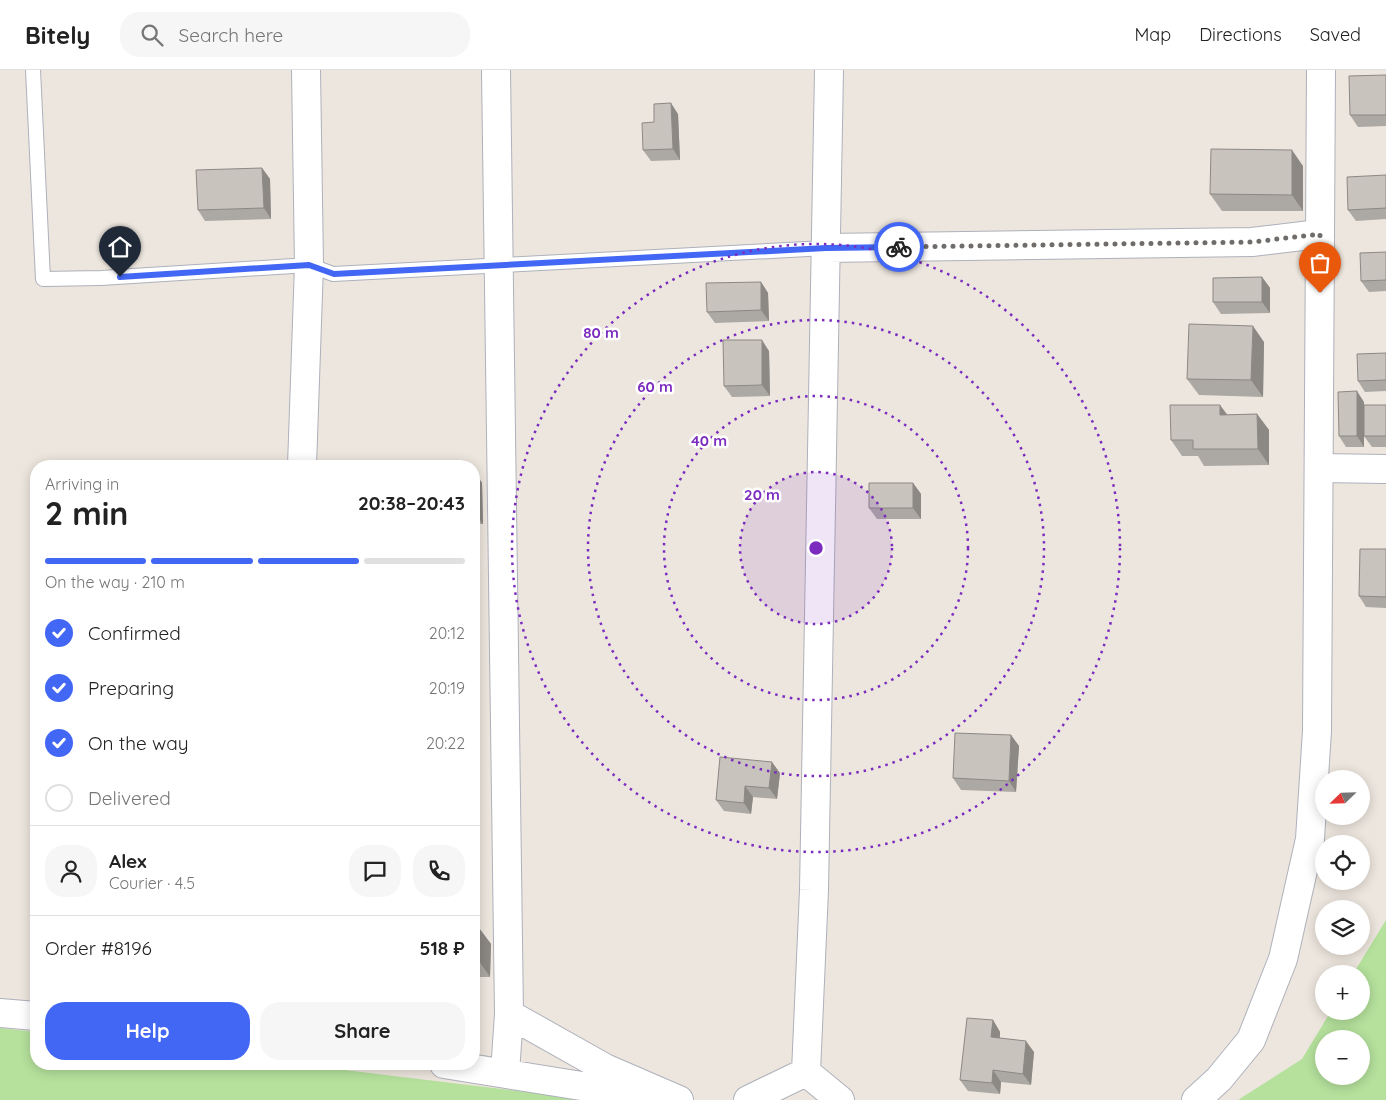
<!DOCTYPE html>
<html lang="en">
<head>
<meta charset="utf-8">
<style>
  body { margin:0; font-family:Quicksand,sans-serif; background:#f6f6f6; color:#222; height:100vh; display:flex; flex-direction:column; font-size:19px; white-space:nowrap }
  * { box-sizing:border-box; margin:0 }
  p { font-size:16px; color:#767676 }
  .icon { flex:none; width:28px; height:28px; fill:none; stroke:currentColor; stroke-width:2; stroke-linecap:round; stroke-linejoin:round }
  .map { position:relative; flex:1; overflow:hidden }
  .panel { position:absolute; left:30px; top:390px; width:450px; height:610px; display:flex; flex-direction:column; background:#fff; border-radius:20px; box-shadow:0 2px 12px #0003 }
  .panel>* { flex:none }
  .needle { width:32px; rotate:247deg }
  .fabs { position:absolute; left:1315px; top:700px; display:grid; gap:10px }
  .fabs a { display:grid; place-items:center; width:55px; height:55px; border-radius:50%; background:#fff; box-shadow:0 2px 12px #0003; font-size:25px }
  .pin { position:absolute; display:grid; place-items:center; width:42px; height:42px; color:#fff; margin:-51px -21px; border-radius:50% 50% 50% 0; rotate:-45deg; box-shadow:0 0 5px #0007 }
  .pin .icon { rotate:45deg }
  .courier { position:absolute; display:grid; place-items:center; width:50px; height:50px; margin:-25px; border:4px solid #4367f5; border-radius:50%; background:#fff; color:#222; box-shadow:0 1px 6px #0007 }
  .summary em { font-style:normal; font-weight:800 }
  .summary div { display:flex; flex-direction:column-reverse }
  .summary { display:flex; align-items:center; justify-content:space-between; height:85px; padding:0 15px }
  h1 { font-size:32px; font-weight:800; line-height:38px }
  .bar { display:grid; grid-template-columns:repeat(4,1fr); gap:8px 5px; align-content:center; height:60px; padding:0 15px }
  .bar i { height:6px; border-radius:4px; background:#e0e0e0 }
  .bar .active { background:#4367f5 }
  .bar p { grid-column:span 4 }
  .line { display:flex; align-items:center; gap:12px; padding:0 15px; border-top:1px solid #e0e0e0 }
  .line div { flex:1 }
  .round { display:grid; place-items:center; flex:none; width:52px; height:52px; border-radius:20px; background:#f6f6f6 }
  ol { padding:0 15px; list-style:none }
  li { display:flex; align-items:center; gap:15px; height:55px }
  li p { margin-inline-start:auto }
  li .icon { padding:5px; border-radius:50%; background:#4367f5; color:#fff; stroke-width:4 }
  li:last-child { color:#767676 }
  li i { width:28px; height:28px; border:2px solid #e0e0e0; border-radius:50% }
  .button { display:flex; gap:10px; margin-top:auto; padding:10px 15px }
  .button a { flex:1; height:58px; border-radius:20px; background:#4367f5; color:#fff; font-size:20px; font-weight:800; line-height:58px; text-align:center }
  .button a+a { background:#f6f6f6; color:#222 }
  header { display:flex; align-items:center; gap:30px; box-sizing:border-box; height:70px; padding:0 25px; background:#fff; border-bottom:1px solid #e0e0e0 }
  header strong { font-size:24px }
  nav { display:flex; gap:28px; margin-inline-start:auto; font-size:18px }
  .search { width:350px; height:45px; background:#f6f6f6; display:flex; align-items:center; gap:12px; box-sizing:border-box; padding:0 18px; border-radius:20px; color:#767676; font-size:19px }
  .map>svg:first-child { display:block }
  .green { fill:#b5e19c; fill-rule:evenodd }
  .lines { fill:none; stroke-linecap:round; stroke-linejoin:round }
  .lane-casing { stroke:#aeb1bb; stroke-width:16 }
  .street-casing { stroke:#aeb1bb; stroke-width:30 }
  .lane { stroke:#fff; stroke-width:14 }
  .street { stroke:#fff; stroke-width:28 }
  .wall { fill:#aca8a3 }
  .shaded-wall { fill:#8c8884 }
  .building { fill:#c8c3bd; stroke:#8c8884 }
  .done { stroke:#6f6c6a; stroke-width:5; stroke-dasharray:0 9 }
  .route { stroke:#4367f5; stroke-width:6 }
  .ring { fill:none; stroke:#7b2cbf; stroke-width:2.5; stroke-dasharray:2.5 5 }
  .centre { fill:#7b2cbf; stroke:#fff; stroke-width:2.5 }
  .ring-label { font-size:15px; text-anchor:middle; font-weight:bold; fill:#7b2cbf; stroke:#fff; stroke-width:5; stroke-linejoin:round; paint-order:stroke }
</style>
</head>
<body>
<header>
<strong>Bitely</strong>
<div class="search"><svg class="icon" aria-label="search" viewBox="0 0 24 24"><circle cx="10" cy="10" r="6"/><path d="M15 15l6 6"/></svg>Search here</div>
<nav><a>Map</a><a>Directions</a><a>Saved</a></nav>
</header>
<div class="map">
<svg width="1386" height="1030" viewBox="0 0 1386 1030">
  <rect width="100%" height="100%" fill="#ede6de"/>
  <path class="green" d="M 1386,850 L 1386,1030 L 1238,1030 L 1302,989 L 1331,941 L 1361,941 L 1361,904 L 1353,904 ZM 1324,969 L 1361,969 L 1361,1006 L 1324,1006 Z
    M 0,958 L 36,962 L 36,994 L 295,994 L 594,1030 L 0,1030 Z"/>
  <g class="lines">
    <defs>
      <path id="lane" d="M 33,0 L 43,209 L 101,208 L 309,195 L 333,204 L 826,178"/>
      <path id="street" d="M 496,0 L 509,944 L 605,998 L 679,1030
        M 829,0 L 814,820 L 806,1002 L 840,1030
        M 826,178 L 1252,172 L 1319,164
        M 302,396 L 309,195 L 306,0
        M 1319,398 L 1386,399
        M 0,943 L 36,946
        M 444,994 L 644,1026
        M 505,1003 L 509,944
        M 748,1030 L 806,1002
        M 1196,1030 L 1219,1009 L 1251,970 L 1283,889 L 1310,769 L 1317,661 L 1321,0"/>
    </defs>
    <use href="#lane" class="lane-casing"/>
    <use href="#street" class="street-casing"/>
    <use href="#lane" class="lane"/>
    <use href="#street" class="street"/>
  </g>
  <path class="wall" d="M 1386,5 L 1386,56 L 1358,57 L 1350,45 Z
    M 678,44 L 680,90 L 651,91 L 643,80 L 654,52 Z
    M 1303,96 L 1303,141 L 1222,141 L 1210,124 Z
    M 262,98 L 270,109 L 271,149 L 205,151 L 198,140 Z
    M 1386,105 L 1386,149 L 1356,151 L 1348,140 Z
    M 1386,182 L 1386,221 L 1369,222 L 1361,211 Z
    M 1262,207 L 1270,218 L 1270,243 L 1221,244 L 1213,232 Z
    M 761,212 L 768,223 L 769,251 L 715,253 L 707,242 Z
    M 1264,272 L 1263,327 L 1199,325 L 1187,309 Z
    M 769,281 L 770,326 L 732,327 L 724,316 Z
    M 1386,283 L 1386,321 L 1365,322 L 1358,311 Z
    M 1364,332 L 1364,335 L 1386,335 L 1386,377 L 1372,377 L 1364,366 L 1364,377 L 1346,377 L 1339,366 Z
    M 1257,344 L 1269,360 L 1269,395 L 1204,396 L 1198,386 L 1182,386 L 1171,370 L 1227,345 Z
    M 474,402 L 482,413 L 483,454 L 474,454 Z
    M 913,413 L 921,424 L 921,449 L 877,449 L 869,438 Z
    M 1386,479 L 1386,538 L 1366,537 L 1359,526 Z
    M 1011,665 L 1019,676 L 1016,722 L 961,720 L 953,708 Z
    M 720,687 L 780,703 L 777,729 L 753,727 L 751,744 L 724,741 L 716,730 Z
    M 474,858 L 479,858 L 491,874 L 490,907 L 474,907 Z
    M 993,950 L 1000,962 L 1000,968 L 1034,982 L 1031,1015 L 1001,1012 L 1000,1024 L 968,1021 L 960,1010 Z"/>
  <path class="shaded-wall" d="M 671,33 L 678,44 L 680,90 L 673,79 Z
    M 1292,80 L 1303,96 L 1303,141 L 1292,125 Z
    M 262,98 L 270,109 L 271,149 L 264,138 Z
    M 1262,207 L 1270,218 L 1270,243 L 1262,232 Z
    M 761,212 L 768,223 L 769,251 L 761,240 Z
    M 1253,256 L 1264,272 L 1263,327 L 1251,310 Z
    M 762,270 L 769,281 L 770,326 L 762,315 Z
    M 1357,321 L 1364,332 L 1364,377 L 1357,366 Z
    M 1220,335 L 1232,351 L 1220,345 Z
    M 1257,344 L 1269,360 L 1269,395 L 1258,379 Z
    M 475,402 L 482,413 L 483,454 L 475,443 Z
    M 913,413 L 921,424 L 921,449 L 913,438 Z
    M 1011,665 L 1019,676 L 1016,722 L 1009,711 Z
    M 772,692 L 780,703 L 777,729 L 769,718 Z
    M 745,716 L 753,727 L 751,744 L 744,733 Z
    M 479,858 L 491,874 L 490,907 L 479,891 Z
    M 993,950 L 1000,962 L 999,978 L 991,967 Z
    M 1026,971 L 1034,982 L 1031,1015 L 1023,1004 Z
    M 993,1000 L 1001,1012 L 1000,1024 L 992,1013 Z"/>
  <path class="building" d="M 1386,5 L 1386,45 L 1350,45 L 1349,6 Z
    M 671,33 L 673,79 L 643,80 L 642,53 L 654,52 L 654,34 Z
    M 1211,79 L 1292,80 L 1292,125 L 1210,124 Z
    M 262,98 L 264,138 L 198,140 L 196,100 Z
    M 1386,105 L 1386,138 L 1348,140 L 1347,107 Z
    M 1386,182 L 1386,210 L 1361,211 L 1360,183 Z
    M 1262,207 L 1262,232 L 1213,232 L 1213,208 Z
    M 761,212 L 761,240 L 707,242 L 706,213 Z
    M 1189,254 L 1253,256 L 1251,310 L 1187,309 Z
    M 723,270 L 762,270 L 762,315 L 724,316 Z
    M 1386,283 L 1386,310 L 1358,311 L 1357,284 Z
    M 1357,321 L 1357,366 L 1339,366 L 1338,322 Z
    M 1170,335 L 1220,335 L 1220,345 L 1257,344 L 1258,379 L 1193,379 L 1193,370 L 1171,370 Z
    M 1364,335 L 1386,335 L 1386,366 L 1364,366 Z
    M 474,402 L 475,402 L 475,443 L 474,443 Z
    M 869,413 L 913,413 L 913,438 L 869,438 Z
    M 1360,479 L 1386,479 L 1386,527 L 1359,526 Z
    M 955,663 L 1011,665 L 1009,711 L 953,708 Z
    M 720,687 L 772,692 L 769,718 L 745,716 L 744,733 L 716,730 Z
    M 474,858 L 479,858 L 479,891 L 474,891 Z
    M 967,948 L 993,950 L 991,967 L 1026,971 L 1023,1004 L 993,1000 L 992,1013 L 960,1010 Z"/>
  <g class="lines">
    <path class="done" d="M 899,177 L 1252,172 L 1320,164 L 1320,223"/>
    <path class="route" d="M 120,207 L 309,195 L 334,204 L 826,178 L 899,177"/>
  </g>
  <circle cx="816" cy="478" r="76" fill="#7b2cbf" fill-opacity=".12"/>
  <g class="ring">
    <circle cx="816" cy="478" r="76"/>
    <circle cx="816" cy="478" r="152"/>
    <circle cx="816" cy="478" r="228"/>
    <circle cx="816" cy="478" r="304"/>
  </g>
  <circle cx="816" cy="478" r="8" class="centre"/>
  <g class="ring-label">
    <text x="601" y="268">80 m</text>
    <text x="655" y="322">60 m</text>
    <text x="709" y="376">40 m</text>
    <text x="762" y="430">20 m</text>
  </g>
</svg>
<div class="fabs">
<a><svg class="needle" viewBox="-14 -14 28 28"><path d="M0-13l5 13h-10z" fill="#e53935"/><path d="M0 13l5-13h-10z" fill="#767676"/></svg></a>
<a><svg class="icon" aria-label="locate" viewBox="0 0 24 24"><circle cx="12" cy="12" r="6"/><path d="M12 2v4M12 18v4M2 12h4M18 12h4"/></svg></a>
<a><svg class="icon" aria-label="layers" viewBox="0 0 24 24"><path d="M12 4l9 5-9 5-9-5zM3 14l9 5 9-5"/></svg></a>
<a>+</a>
<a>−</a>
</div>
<div class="pin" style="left:1320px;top:223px;background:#ea580c"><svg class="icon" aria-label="bag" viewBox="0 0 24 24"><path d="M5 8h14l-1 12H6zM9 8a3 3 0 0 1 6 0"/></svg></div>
<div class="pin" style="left:120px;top:207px;background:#1f2937"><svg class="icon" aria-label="home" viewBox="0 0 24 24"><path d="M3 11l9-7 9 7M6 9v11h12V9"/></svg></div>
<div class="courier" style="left:899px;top:177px"><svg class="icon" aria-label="bike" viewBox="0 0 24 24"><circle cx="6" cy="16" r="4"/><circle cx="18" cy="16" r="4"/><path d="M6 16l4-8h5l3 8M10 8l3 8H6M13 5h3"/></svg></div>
<section class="panel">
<div class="summary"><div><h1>2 min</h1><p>Arriving in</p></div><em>20:38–20:43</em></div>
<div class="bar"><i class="active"></i><i class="active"></i><i class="active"></i><i></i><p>On the way · 210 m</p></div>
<ol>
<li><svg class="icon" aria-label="check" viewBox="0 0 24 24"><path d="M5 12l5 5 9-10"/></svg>Confirmed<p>20:12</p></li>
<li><svg class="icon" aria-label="check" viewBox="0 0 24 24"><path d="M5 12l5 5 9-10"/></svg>Preparing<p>20:19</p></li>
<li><svg class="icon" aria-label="check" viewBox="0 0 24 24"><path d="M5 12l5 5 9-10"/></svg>On the way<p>20:22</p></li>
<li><i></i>Delivered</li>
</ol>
<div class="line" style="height:90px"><a class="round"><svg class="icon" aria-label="person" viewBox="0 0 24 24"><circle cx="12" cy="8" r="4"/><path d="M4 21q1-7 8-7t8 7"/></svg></a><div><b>Alex</b><p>Courier · 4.5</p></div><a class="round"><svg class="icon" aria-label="chat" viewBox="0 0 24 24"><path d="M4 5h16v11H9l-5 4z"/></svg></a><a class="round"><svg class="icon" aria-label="phone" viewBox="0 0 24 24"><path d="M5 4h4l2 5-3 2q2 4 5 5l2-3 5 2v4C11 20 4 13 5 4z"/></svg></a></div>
<div class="line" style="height:65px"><div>Order #8196</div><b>518 ₽</b></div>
<div class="button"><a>Help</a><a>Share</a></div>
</section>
</div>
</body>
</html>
